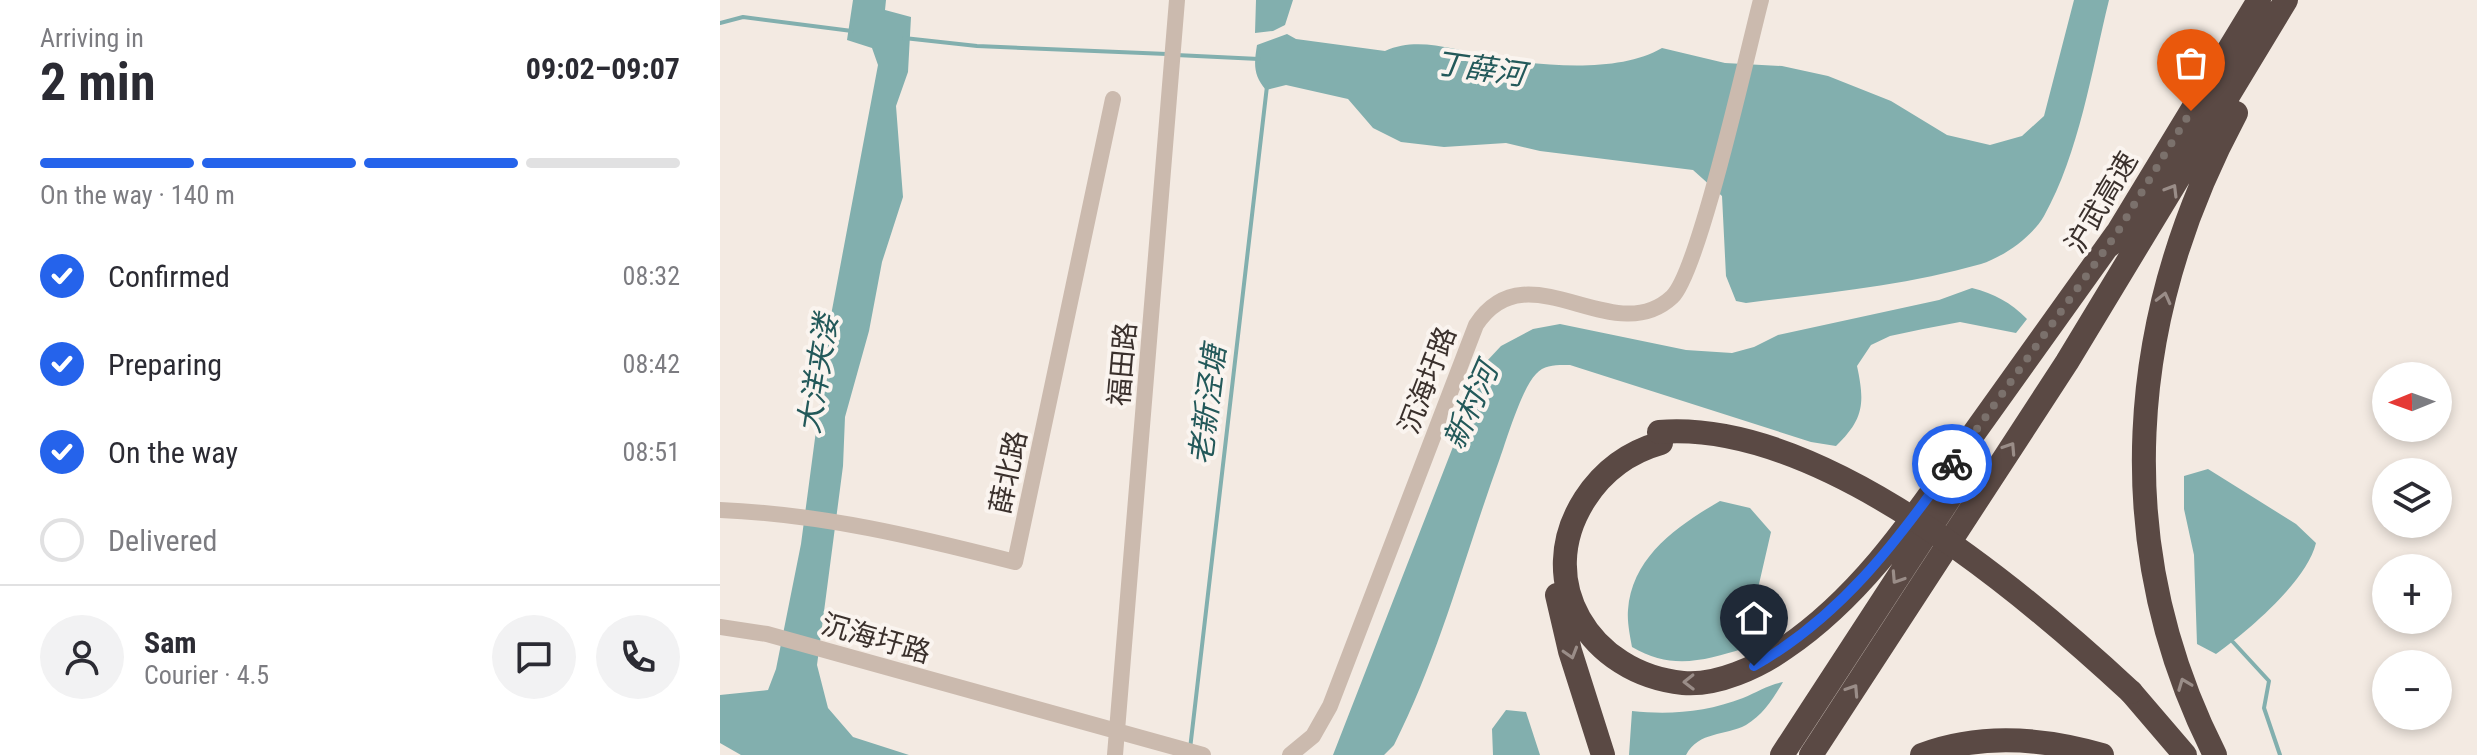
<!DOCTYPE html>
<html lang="en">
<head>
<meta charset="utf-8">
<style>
  body { margin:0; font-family:"Roboto Condensed","Noto Sans SC",sans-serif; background:#f2f2f3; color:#2b2b33; height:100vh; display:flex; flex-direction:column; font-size:30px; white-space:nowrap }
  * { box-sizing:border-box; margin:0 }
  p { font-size:26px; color:#7c7c81 }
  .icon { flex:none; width:44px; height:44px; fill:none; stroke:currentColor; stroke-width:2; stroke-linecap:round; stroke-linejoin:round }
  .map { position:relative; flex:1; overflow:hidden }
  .side { display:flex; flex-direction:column; background:#fff; width:720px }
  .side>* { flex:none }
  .needle { width:52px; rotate:269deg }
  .tools { position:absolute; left:1652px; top:362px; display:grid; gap:16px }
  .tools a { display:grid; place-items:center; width:80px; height:80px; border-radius:50%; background:#fff; box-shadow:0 4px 12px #0003; font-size:40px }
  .pin { position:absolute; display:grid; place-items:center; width:68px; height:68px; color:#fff; margin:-82px -34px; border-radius:50% 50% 50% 0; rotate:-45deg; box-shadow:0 0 8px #0007 }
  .pin .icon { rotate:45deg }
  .courier { position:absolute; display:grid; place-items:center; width:80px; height:80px; margin:-40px; border:6px solid #2563eb; border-radius:50%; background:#fff; color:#222; box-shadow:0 2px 10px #0007 }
  .headline em { font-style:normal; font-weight:700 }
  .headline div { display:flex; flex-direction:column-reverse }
  .headline { display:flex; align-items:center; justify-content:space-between; height:136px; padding:0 40px }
  h1 { font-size:52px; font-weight:700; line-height:60px }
  .bar { display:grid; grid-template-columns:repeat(4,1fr); gap:12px 8px; align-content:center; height:96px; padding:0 40px }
  .bar i { height:10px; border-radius:6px; background:#e1e1e2 }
  .bar .selected { background:#2563eb }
  .bar p { grid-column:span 4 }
  .line { display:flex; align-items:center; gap:20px; padding:0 40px; border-top:2px solid #e1e1e2 }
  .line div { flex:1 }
  .round { display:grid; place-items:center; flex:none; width:84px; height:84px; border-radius:42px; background:#f2f2f3 }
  ol { padding:0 40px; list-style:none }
  li { display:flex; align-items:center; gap:24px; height:88px }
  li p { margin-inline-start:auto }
  li .icon { padding:8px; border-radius:50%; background:#2563eb; color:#fff; stroke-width:4 }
  li:last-child { color:#7c7c81 }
  li i { width:44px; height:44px; border:4px solid #e1e1e2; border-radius:50% }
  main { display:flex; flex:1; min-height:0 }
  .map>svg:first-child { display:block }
  .water { fill:#82afae }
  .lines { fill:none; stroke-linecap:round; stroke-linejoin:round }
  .stream { stroke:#82afae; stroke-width:4 }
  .minor { stroke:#cbbaae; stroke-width:16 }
  .motorway { stroke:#5a4944; stroke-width:24 }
  .motorway-bridge { stroke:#5a4944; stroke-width:24 }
  .oneway { stroke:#9a8d88 }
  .done { stroke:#7b716c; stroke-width:8; stroke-dasharray:0 14.4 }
  .route { stroke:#2563eb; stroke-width:10 }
  .labels { text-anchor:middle; stroke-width:8; stroke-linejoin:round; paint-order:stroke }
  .street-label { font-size:28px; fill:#3a302c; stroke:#faf4ef }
  .water-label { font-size:30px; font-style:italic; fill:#23595a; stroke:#faf4ef }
</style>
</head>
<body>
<main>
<section class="side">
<div class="headline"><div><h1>2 min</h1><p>Arriving in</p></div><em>09:02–09:07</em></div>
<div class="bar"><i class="selected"></i><i class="selected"></i><i class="selected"></i><i></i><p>On the way · 140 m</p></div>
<ol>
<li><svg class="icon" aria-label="check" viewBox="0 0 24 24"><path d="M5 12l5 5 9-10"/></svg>Confirmed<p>08:32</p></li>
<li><svg class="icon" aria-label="check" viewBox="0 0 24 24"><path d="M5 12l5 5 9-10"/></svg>Preparing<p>08:42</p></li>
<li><svg class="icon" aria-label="check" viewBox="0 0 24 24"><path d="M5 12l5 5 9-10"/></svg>On the way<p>08:51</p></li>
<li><i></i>Delivered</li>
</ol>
<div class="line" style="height:144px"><a class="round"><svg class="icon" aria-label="person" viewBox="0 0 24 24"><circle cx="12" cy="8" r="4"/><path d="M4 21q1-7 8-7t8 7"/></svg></a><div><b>Sam</b><p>Courier · 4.5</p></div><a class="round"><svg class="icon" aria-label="chat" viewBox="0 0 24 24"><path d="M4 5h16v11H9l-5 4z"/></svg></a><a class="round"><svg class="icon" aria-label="phone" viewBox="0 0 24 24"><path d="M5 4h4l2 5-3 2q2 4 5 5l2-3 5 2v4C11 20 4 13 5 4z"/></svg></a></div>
</section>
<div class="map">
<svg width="1757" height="755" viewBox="0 0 1757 755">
  <rect width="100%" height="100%" fill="#f3eae2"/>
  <path class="water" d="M 133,0 L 166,0 L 165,10 L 191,17 L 188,72 L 176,106 L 183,197 L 162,262 L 149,331 L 125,417 L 123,466 L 97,665 L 108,708 L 133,737 L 189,755 L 21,755 L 0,743 L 0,695 L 48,690 L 56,669 L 81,544 L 112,310 L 158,65 L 152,48 L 127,40 Z
    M 536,0 L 573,0 L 565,25 L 553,31 L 535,33 Z
    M 1354,0 L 1389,0 C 1372,69 1359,154 1324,216 C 1312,237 1283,257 1261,264 C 1185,286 1104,293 1026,303 L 1016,301 L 1006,276 L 1002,196 L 973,170 L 820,151 L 786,143 L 724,147 L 681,142 L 653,128 L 628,99 L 566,85 L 546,90 C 533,75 534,64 537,45 L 567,34 L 576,39 L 665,51 C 698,36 734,50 768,56 C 817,66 898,74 942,48 L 1005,63 L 1062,66 L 1108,76 L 1171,101 L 1227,135 L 1270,145 L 1302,136 L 1324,116 Z
    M 1252,288 C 1275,294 1290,302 1307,319 L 1296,333 L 1240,322 L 1203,329 L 1170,336 L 1151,345 L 1137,366 C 1145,403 1144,419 1116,446 L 1091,442 L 850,365 C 837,365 825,364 816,374 C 802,388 787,438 780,458 C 745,554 720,654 674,745 L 664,755 L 613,755 L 766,362 L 781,346 L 813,329 L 840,324 L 966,350 L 1012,353 L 1034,347 L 1058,335 L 1219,300 Z
    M 1488,469 L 1576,524 L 1596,543 C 1587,581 1528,631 1496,654 L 1477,644 L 1474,555 L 1464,509 L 1464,476 Z
    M 1000,501 L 1030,508 L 1051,532 L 1033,610 L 1032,632 L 1025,648 C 984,661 951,670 912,647 C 910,636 907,622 908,610 C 912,557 957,526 1000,501 Z
    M 1063,682 C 1053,699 1043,715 1026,725 C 1005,736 979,731 966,755 L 909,755 L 912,711 C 950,715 987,712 1023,698 C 1037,692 1048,685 1063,682 Z
    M 786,710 L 806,712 L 820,755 L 773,755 L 772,729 Z"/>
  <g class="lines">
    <path class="stream" d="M 0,23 L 23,17 L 132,31
      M 184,38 L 257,46 L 447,54
      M 456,55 L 539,59
      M 1513,642 L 1549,681 L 1544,708 L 1560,755
      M 470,749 L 547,86"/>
    <path class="minor" d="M 0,510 C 102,514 197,537 295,562 L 393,99
      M 0,627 L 47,634 L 483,755
      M 395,755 L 457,0
      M 570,755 L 593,736 L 610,706 L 756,325 C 807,246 893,352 952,297 C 979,272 1028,49 1041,0"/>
    <path class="motorway" d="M 1390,245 L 1539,0
      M 941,443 C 909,452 883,471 865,499 C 812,581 870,674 963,683 C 997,686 1038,667 1065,648 C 1143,595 1195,516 1249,440 C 1298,371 1348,302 1397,233
      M 837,595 L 850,651 L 883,755
      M 1411,692 L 1465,755
      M 1062,755 L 1255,459
      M 1091,755 L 1347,362 L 1566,0
      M 1202,755 C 1260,733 1323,738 1382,755
      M 1495,755 C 1389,545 1406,318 1516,113"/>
    <path class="motorway-bridge" d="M 939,432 C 1099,419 1300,589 1411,692"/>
  </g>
  <defs><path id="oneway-chevron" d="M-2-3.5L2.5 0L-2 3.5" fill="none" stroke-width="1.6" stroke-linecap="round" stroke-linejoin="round" transform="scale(2)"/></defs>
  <g class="oneway">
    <use href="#oneway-chevron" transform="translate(1452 190) rotate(-59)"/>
    <use href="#oneway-chevron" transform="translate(1444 298) rotate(-76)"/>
    <use href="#oneway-chevron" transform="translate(1290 448) rotate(-57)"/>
    <use href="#oneway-chevron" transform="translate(1177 578) rotate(123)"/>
    <use href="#oneway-chevron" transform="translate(851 653) rotate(73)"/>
    <use href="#oneway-chevron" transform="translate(969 682) rotate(179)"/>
    <use href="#oneway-chevron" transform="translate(1464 684) rotate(-111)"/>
    <use href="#oneway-chevron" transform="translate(1133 690) rotate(-57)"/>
  </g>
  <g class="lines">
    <path class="done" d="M 1232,464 L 1397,233 L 1471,111"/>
    <path class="route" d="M 1034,666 C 1120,617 1176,543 1232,464"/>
  </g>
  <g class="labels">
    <g class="street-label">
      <text transform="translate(1381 202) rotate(-59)" y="10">沪武高速</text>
      <text transform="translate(402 364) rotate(-85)" y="10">福田路</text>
      <text transform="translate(707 380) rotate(-69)" y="10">沉海圩路</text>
      <text transform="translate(288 472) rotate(-78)" y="10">薛北路</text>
      <text transform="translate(156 638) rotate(16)" y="10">沉海圩路</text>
    </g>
    <g class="water-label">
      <text transform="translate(760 69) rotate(8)" y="10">丁薛河</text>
      <text transform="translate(98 374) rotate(-81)" y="10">大洋夹溇</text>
      <text transform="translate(488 405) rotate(-83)" y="10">老新泾塘</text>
      <text transform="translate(751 406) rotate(-66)" y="10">新村河</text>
    </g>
  </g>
</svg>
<div class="tools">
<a><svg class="needle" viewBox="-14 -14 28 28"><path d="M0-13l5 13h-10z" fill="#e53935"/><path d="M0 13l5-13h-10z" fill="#7c7c81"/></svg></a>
<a><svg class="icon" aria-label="layers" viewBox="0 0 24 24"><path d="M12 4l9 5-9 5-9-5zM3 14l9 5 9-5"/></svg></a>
<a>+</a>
<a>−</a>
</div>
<div class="pin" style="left:1471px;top:111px;background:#ea580c"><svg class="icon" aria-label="bag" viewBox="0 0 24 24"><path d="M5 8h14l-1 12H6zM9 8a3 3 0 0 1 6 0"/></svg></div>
<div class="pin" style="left:1034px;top:666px;background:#1f2937"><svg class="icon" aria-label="home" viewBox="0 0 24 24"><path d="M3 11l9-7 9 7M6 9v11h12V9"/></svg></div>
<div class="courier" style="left:1232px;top:464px"><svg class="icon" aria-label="bike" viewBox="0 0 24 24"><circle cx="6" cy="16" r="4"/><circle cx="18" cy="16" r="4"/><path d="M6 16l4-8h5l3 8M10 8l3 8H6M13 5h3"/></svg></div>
</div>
</main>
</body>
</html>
